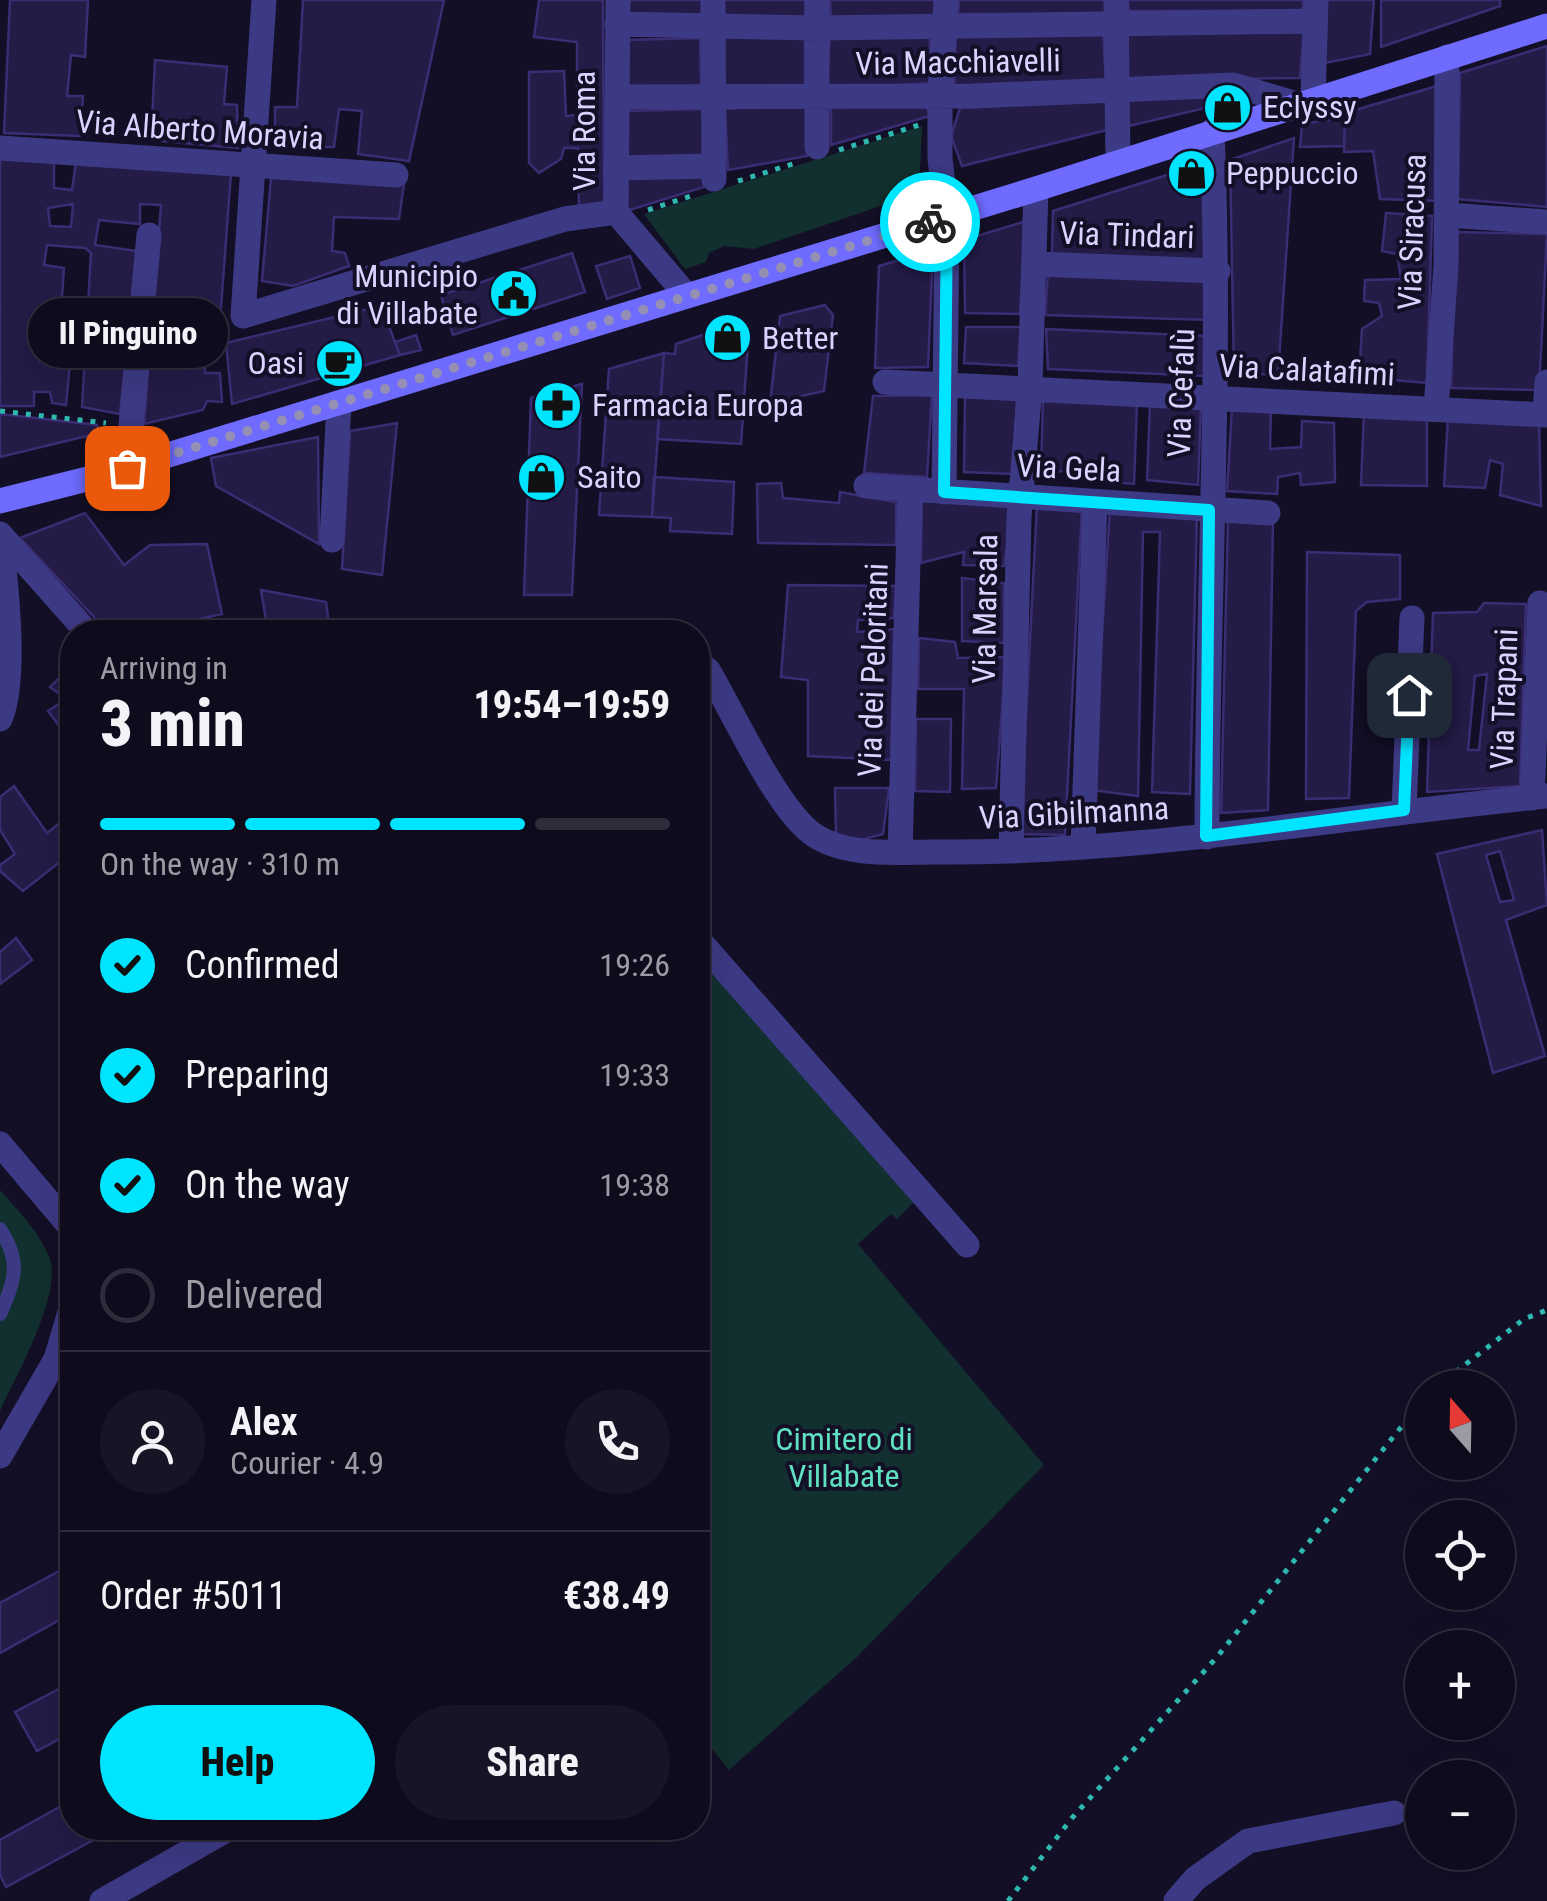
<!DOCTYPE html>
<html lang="en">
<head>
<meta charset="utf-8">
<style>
  body { margin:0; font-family:"Roboto Condensed",sans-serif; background:#171425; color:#f1f3f6; height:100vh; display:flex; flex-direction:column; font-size:38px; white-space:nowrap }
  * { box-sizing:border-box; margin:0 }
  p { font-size:32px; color:#9b9ba3 }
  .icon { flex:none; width:55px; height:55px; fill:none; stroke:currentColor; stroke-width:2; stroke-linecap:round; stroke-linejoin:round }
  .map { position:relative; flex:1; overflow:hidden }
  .side { position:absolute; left:60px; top:620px; width:650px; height:1220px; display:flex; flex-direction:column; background:#0e0b1c; border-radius:40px; box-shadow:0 10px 40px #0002,0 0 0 2px #2e2b3b }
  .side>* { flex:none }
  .needle { width:65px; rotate:340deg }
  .tools { position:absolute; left:1405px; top:1370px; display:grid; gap:20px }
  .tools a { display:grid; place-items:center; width:110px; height:110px; border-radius:50%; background:#0e0b1c; box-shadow:0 10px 40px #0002,0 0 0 2px #2e2b3b; font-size:50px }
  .pin { position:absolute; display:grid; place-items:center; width:85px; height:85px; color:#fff; margin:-42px; border-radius:20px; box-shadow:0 5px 15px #0006 }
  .courier { position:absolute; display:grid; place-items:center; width:100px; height:100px; margin:-50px; border:8px solid #00e5ff; border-radius:50%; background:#fff; color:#222; box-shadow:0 2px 12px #0007 }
  .bubble { position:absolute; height:70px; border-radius:35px; background:#0e0b1c; box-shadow:0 10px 40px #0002,0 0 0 2px #2e2b3b; font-size:32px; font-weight:800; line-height:70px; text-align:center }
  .summary em { font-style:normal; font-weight:800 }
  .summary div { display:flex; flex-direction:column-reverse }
  .summary { display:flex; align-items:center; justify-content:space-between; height:170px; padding:0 40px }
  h1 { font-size:65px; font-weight:800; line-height:75px }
  .bar { display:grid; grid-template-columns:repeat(4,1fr); gap:15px 10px; align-content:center; height:120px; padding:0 40px }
  .bar i { height:12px; border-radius:8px; background:#2e2b3b }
  .bar .on { background:#00e5ff }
  .bar p { grid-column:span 4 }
  .line { display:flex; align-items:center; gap:25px; padding:0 40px; border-top:2px solid #2e2b3b }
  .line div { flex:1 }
  .round { display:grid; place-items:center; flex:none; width:105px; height:105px; border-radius:52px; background:#171425 }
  ol { padding:0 40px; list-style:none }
  li { display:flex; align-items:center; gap:30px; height:110px }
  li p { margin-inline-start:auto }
  li .icon { padding:10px; border-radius:50%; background:#00e5ff; color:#111; stroke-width:4 }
  li:last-child { color:#9b9ba3 }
  li i { width:55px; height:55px; border:5px solid #2e2b3b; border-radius:50% }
  .primary-button { display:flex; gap:20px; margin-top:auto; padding:20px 40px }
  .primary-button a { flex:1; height:115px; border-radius:60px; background:#00e5ff; color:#111; font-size:40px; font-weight:800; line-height:115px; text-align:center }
  .primary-button a+a { background:#171425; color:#f1f3f6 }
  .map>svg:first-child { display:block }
  .green { fill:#12302f }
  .building { fill:#241b47; stroke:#3b2d73; stroke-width:2.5; fill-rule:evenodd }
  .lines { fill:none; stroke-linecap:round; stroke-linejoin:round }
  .path { stroke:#2fb8b0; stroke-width:5; stroke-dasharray:5 8; stroke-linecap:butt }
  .service { stroke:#3d3a85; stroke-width:14 }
  .minor { stroke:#3d3a85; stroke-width:25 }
  .secondary { stroke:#6f6bff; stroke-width:25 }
  .done { stroke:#948fb3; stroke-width:10; stroke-dasharray:0 18 }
  .route { stroke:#00e5ff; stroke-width:12 }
  .labels { text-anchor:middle; stroke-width:8; stroke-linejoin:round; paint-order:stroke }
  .street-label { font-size:32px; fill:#d9d4ff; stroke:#130f26 }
  .poi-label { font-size:32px; fill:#d9d4ff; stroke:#130f26; text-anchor:start }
  .park-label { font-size:32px; fill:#5fe0c0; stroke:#130f26 }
</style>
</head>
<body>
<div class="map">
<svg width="1547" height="1901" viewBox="0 0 1547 1901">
  <rect width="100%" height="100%" fill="#130f26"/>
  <path class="green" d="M 922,126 L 919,193 L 754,249 L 724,246 L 709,253 L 706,262 L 685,269 L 644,214 Z
    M 698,957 L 915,1201 L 897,1219 L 891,1214 L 858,1244 L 1044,1465 L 857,1657 L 729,1770 L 698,1731 Z
    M 0,1190 C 18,1211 40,1232 50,1259 C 62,1295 16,1376 0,1411 Z"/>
  <path class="building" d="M 10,0 L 88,0 L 85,57 L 71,55 L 67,96 L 83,96 L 80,136 L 4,133 Z
    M 303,0 L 444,0 L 409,161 L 358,154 L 362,111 L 339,109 L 334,147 L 275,147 L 275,107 L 297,107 Z
    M 539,0 L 603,0 L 604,205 L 579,211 L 578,148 L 564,148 L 561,159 L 539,173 L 529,163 L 529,72 L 564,71 L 566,116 L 577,115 L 577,42 L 534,37 Z
    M 624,0 L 702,0 L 702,17 L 623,17 Z
    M 722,0 L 806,0 L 805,21 L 723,21 Z
    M 830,0 L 936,0 L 934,17 L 831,20 Z
    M 959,0 L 1106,0 L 1106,14 L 958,14 Z
    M 1128,0 L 1303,0 L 1303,11 L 1129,11 Z
    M 1327,0 L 1374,0 L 1370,54 L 1325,63 Z
    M 1381,0 L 1500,0 L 1500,6 L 1381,47 Z
    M 1304,29 L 1300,78 L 1127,80 L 1128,33 Z
    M 1103,30 L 1106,84 L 954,88 L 956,33 Z
    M 722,35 L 805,35 L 805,87 L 724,90 Z
    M 830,36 L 930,36 L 930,83 L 826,90 Z
    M 700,38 L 701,87 L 626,90 L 627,40 Z
    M 1547,46 L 1547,207 L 1458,199 L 1460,73 Z
    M 155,60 L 227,67 L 224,104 L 237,105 L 238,148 L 151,140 Z
    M 1437,86 L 1438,201 L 1380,199 L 1373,151 L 1344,152 L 1345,113 Z
    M 1233,93 L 1239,100 L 1129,126 L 1128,99 Z
    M 1107,100 L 1107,130 L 962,166 L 951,136 L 960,108 Z
    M 806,103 L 807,156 L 728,170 L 725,109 Z
    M 926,104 L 930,116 L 831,145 L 831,106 Z
    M 704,109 L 706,160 L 624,159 L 624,111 Z
    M 1345,117 L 1344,146 L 1300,147 L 1302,124 Z
    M 1294,138 L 1278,376 L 1234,371 L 1230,160 Z
    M 0,157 L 54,160 L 54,188 L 72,190 L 76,162 L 231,173 L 220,321 L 201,322 L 198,341 L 205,348 L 205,373 L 220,373 L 222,402 L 207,401 L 203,410 L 144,424 L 161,205 L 140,204 L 140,224 L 99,220 L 95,245 L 137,251 L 120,414 L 82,407 L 91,253 L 85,248 L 47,245 L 44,265 L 64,268 L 61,311 L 38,315 L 39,327 L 70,326 L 69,340 L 44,337 L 40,361 L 70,363 L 66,405 L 52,403 L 50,392 L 34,392 L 34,406 L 0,406 ZM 73,204 L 71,227 L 50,226 L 48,208 Z
    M 1202,164 L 1211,260 L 1052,255 L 1053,211 Z
    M 702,176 L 704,187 L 626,211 L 626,178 Z
    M 271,178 L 404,184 L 399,219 L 334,217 L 332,251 L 345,253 L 349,266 L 293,286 L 262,281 Z
    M 1386,213 L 1432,216 L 1427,383 L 1359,377 L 1362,329 L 1382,316 L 1379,303 L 1364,301 L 1365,280 L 1401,279 L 1397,254 L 1382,251 Z
    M 1026,221 L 1020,314 L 965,313 L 964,240 Z
    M 1455,232 L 1547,234 L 1539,390 L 1451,388 Z
    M 933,250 L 928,367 L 875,368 L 879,266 Z
    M 572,253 L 585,292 L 453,335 L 441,295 Z
    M 630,256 L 640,288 L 607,299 L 596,266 Z
    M 1048,272 L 1208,279 L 1210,320 L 1045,315 Z
    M 825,305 L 833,315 L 824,391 L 770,403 L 780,316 Z
    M 381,306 L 400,355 L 232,404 L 226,343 Z
    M 741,322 L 749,329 L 741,444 L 657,439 L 664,353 L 675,354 L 676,344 Z
    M 966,327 L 1021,327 L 1018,366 L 964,363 Z
    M 1046,329 L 1205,336 L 1205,376 L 1048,369 Z
    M 416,335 L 421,350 L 400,355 L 395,342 Z
    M 664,353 L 652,517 L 599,515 L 609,369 Z
    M 582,384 L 572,595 L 524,595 L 531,398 Z
    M 932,395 L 927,477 L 864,473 L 873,396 Z
    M 965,396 L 1017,398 L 1013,474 L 964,472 Z
    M 1043,399 L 1137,403 L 1134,484 L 1079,479 L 1077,470 L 1041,473 Z
    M 1150,404 L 1201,405 L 1198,485 L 1147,480 Z
    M 1232,408 L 1271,410 L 1270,449 L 1301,447 L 1302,421 L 1334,423 L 1335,482 L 1301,485 L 1300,473 L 1278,477 L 1277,494 L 1227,491 Z
    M 1364,411 L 1427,416 L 1427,486 L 1361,485 Z
    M 0,414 L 97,425 L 99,433 L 0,457 Z
    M 1448,417 L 1539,421 L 1541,506 L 1500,495 L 1503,464 L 1490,460 L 1485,488 L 1444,486 Z
    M 397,423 L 382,575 L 342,569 L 350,431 Z
    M 318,437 L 319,544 L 216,486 L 211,458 Z
    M 654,477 L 734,482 L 732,534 L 670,531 L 671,518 L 652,517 Z
    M 781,483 L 783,498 L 839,503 L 840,492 L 896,502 L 896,545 L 758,543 L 757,484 Z
    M 922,498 L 1014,503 L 1004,566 L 963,565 L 964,552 L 921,563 Z
    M 1037,505 L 1082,507 L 1065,835 L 1020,834 Z
    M 1110,509 L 1197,515 L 1190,794 L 1152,792 L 1160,532 L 1143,532 L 1138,796 L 1092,790 Z
    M 85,513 L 124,565 L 150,545 L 207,544 L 222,614 L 185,622 L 189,632 L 108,632 L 20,538 Z
    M 1228,518 L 1273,520 L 1268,810 L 1221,813 Z
    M 1307,552 L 1400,555 L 1400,599 L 1367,602 L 1356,611 L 1349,798 L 1306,799 Z
    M 962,578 L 1004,583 L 1004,643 L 962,641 Z
    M 788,585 L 896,586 L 894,618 L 858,620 L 857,632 L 894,629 L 891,760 L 808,756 L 808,680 L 781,677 Z
    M 261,590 L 326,602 L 330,632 L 268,632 Z
    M 1484,603 L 1526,604 L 1520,786 L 1427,792 L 1433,613 L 1477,612 ZM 1487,674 L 1479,750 L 1468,750 L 1475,676 Z
    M 919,638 L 955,642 L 958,658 L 1006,657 L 996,788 L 962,789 L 964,689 L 918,689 Z
    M 64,673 L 72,683 L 72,743 L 48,711 L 66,699 L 50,687 Z
    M 916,719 L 951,719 L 950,792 L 915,791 Z
    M 14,786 L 47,833 L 72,813 L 72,869 L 61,861 L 23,891 L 0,871 L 0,865 L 15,854 L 0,830 L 0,797 Z
    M 835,788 L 889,788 L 883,834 L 857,841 L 836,836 Z
    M 1542,830 L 1547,905 L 1506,920 L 1545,1056 L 1493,1073 L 1437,854 ZM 1500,851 L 1514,900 L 1500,902 L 1486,855 Z
    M 16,938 L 32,960 L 0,984 L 0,952 Z
    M 72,1564 L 72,1613 L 0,1653 L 0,1603 Z
    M 72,1682 L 72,1732 L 37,1751 L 15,1712 Z
    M 72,1800 L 72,1828 L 116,1828 L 6,1887 L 0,1875 L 0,1840 Z"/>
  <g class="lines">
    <path class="path" d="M 839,150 L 919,125
      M 738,181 L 799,162
      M 648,210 L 694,195
      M 0,411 L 106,423
      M 1435,1388 L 1524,1319 L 1547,1310
      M 1008,1901 L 1072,1818 L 1217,1657 L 1422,1401"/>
    <path class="service" d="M 0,1229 C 21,1261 16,1280 0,1314"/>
    <path class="minor" d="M 264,0 L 243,316 L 565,219 L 616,212
      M 618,0 L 616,212 L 687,296
      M 713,0 L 714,179
      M 1116,0 L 1118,162
      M 617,24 L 817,28 L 1315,21
      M 617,97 L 973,96 L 1233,85 L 1297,104
      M 1313,99 L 1316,0
      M 817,147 L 817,0
      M 0,148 L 396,175
      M 616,168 L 713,166
      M 1447,215 L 1547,222
      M 1035,264 L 1218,271
      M 885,382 L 1547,415
      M 1436,409 L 1446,265 L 1447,57
      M 1545,415 L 1547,382
      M 127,467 L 149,235
      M 866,486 L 1268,513
      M 944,492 L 947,217 L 940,159 L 940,96 L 946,0
      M 0,534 L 87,632
      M 0,537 C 6,582 17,679 0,719
      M 332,540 L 339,403
      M 698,664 L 708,670 C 733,712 777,810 814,835 C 847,857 896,852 933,852 C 1139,854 1343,816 1547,796
      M 1532,798 L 1540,603
      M 1404,810 L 1412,618
      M 1207,837 C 1207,602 1222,366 1212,131
      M 1083,847 L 1095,502
      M 1011,850 L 1019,517 L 1030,386 L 1036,189
      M 900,852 L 910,490
      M 698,939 L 967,1245
      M 0,1144 L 72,1229
      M 0,1456 L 56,1359 L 72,1305
      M 102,1901 L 230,1828
      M 1176,1901 L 1195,1879 L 1248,1841 L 1394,1813"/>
    <path class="secondary" d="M 0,501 L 103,475 L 1036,189 L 1547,26"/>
  </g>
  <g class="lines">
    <path class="done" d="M 127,468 L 930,222"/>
    <path class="route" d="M 930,222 L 947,217 L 944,492 L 1209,510 L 1206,836 L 1404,810 L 1409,695"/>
  </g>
  <defs>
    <symbol id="shop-disc" viewBox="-11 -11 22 22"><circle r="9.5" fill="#00e5ff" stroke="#130f26"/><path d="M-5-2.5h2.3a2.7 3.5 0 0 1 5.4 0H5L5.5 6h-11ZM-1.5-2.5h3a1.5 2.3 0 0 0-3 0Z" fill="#111"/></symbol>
    <symbol id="civic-disc" viewBox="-11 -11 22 22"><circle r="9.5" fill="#00e5ff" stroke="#130f26"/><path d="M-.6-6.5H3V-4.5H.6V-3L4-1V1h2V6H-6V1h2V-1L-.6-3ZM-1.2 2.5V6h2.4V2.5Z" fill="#111"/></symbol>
    <symbol id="cafe-disc" viewBox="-11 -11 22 22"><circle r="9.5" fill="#00e5ff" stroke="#130f26"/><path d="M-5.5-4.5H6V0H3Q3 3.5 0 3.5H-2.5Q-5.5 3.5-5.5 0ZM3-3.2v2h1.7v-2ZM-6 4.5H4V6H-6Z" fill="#111"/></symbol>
    <symbol id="pharmacy-disc" viewBox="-11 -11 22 22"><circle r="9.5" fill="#00e5ff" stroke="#130f26"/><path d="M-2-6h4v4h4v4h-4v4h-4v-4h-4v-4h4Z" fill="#111"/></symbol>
  </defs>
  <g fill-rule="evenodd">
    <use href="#shop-disc" x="1200" y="80" width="55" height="55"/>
    <use href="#shop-disc" x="1164" y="146" width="55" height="55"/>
    <use href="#civic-disc" x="486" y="266" width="55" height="55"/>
    <use href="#shop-disc" x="700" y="310" width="55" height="55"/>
    <use href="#cafe-disc" x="312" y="336" width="55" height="55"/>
    <use href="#pharmacy-disc" x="530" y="378" width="55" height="55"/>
    <use href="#shop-disc" x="514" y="450" width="55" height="55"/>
  </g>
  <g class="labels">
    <g class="street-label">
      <text transform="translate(958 62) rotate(-1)" y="11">Via Macchiavelli</text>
      <text transform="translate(200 130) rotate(4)" y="11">Via Alberto Moravia</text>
      <text transform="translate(584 131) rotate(-90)" y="11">Via Roma</text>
      <text transform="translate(1412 232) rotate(-88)" y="11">Via Siracusa</text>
      <text transform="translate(1127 235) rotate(2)" y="11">Via Tindari</text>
      <text transform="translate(1307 370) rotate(3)" y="11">Via Calatafimi</text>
      <text transform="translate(1181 393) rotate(-88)" y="11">Via Cefalù</text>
      <text transform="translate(1069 468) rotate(3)" y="11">Via Gela</text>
      <text transform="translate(985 609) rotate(-89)" y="11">Via Marsala</text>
      <text transform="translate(873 670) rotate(-88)" y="11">Via dei Peloritani</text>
      <text transform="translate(1504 699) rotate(-88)" y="11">Via Trapani</text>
      <text transform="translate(1074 813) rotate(-3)" y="11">Via Gibilmanna</text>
    </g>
    <g class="poi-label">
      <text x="1263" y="118">Eclyssy</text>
      <text x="1226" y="184">Peppuccio</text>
      <text x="478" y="287" text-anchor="end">Municipio<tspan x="478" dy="37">di Villabate</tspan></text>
      <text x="762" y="349">Better</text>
      <text x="304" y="374" text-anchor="end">Oasi</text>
      <text x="592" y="416">Farmacia Europa</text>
      <text x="577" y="488">Saito</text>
    </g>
    <g class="park-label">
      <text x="844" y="1450">Cimitero di<tspan x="844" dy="37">Villabate</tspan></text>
    </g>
  </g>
</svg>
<div class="tools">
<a><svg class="needle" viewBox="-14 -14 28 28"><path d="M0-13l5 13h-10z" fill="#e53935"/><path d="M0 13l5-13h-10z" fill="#9b9ba3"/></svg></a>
<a><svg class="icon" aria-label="locate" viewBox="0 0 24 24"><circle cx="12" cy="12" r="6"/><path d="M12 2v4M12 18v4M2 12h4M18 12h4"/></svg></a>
<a>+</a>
<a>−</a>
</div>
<div class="pin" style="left:127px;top:468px;background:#ea580c"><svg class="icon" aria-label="bag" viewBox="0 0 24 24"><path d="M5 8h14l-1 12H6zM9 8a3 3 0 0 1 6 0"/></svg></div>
<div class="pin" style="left:1409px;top:695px;background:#1f2937"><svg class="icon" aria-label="home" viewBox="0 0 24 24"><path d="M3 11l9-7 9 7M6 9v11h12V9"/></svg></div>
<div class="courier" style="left:930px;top:222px"><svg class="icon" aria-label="bike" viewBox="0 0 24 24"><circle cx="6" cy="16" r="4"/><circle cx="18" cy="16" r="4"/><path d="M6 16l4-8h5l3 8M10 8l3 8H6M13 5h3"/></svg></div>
<div class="bubble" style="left:28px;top:298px;width:200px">Il Pinguino</div>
<section class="side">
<div class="summary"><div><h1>3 min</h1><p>Arriving in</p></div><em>19:54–19:59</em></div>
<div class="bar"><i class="on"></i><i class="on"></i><i class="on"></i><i></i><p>On the way · 310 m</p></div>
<ol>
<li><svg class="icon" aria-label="check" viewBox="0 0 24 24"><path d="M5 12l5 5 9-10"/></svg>Confirmed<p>19:26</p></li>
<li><svg class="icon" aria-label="check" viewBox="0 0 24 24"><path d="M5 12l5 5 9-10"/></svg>Preparing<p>19:33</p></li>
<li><svg class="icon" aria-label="check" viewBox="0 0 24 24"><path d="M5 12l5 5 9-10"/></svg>On the way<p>19:38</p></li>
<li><i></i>Delivered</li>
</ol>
<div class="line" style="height:180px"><a class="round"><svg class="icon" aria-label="person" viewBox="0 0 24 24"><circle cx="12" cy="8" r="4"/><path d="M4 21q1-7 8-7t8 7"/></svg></a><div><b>Alex</b><p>Courier · 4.9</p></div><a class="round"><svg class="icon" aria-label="phone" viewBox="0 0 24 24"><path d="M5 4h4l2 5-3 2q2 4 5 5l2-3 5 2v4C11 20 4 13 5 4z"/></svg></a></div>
<div class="line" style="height:130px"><div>Order #5011</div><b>€38.49</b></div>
<div class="primary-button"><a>Help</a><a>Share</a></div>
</section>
</div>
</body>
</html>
